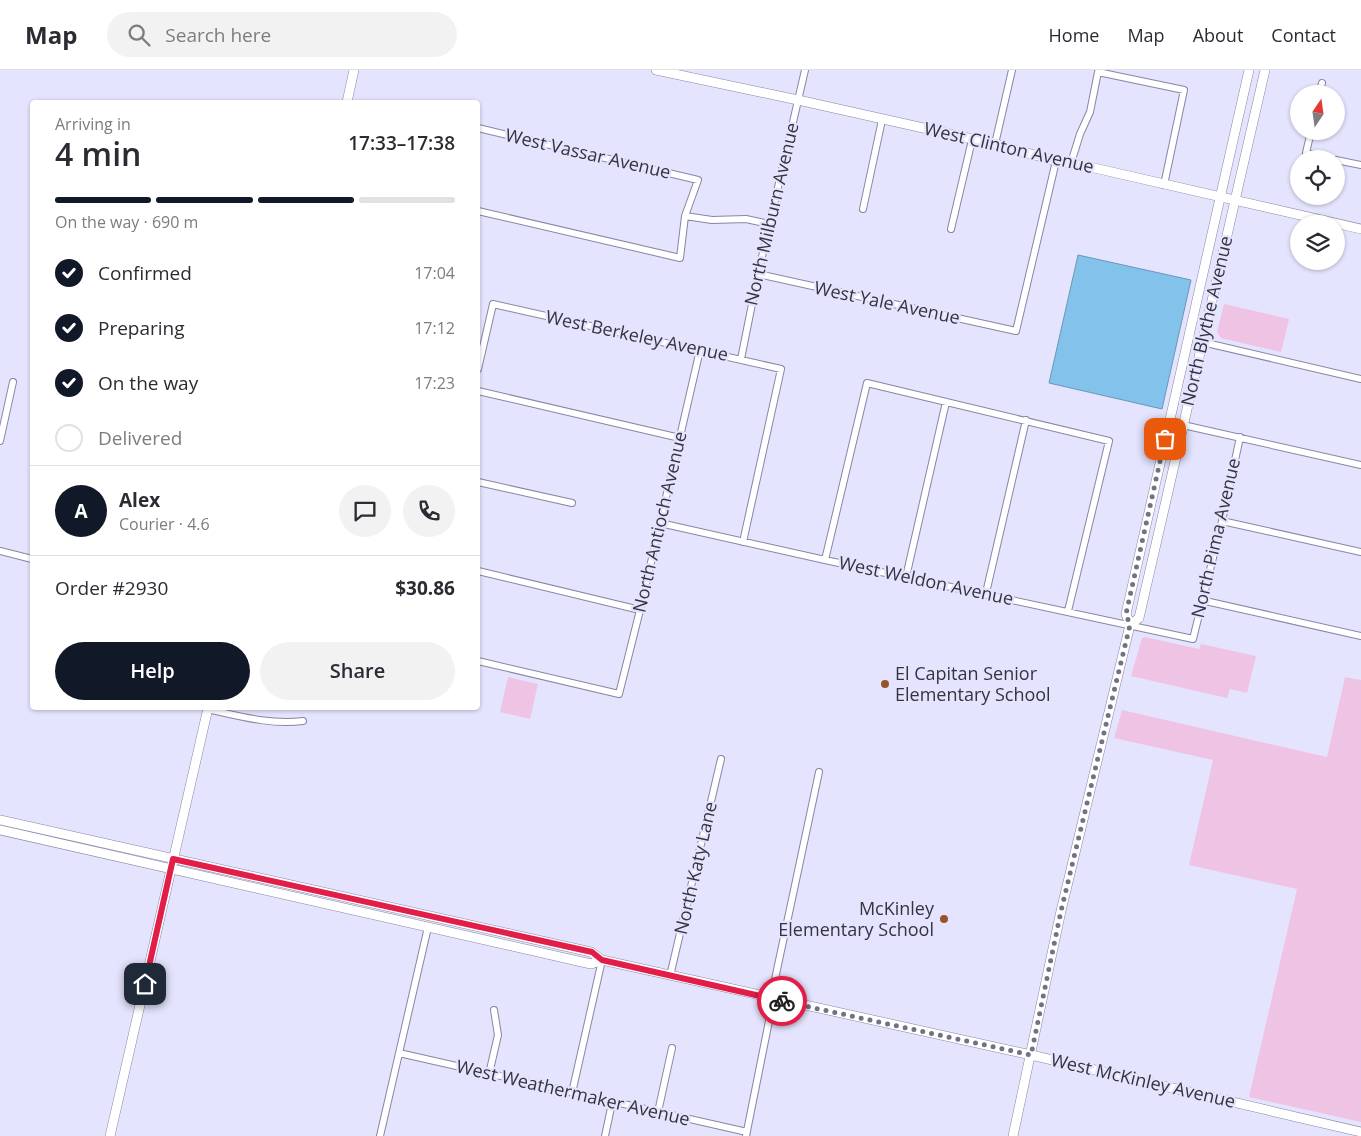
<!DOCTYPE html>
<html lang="en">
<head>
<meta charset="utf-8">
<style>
  body { margin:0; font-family:"Open Sans",sans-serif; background:#f2f2f3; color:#2b2b33; height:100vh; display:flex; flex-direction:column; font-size:19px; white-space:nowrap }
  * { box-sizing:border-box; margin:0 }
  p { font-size:16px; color:#7c7c81 }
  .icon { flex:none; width:28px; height:28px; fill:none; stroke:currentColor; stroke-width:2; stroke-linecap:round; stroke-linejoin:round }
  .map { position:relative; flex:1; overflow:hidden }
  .panel { position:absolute; left:30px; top:30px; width:450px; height:610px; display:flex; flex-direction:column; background:#fff; border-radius:5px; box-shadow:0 1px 4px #0004 }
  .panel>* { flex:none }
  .needle { width:32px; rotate:13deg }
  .tools { position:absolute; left:1290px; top:15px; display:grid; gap:10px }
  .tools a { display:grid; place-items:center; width:55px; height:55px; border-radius:50%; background:#fff; box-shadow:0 1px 4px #0004; font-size:25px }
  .pin { position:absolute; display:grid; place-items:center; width:42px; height:42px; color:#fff; margin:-21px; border-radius:10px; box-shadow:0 2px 8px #0006 }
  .courier { position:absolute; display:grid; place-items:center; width:50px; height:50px; margin:-25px; border:4px solid #e11d48; border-radius:50%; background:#fff; color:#222; box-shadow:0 1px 6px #0007 }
  .summary em { font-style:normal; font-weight:600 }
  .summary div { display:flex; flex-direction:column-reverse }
  .summary { display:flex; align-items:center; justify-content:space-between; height:85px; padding:0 25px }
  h1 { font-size:32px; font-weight:600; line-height:38px }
  .bar { display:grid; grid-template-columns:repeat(4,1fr); gap:8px 5px; align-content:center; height:60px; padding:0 25px }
  .bar i { height:6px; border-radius:4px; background:#e1e1e2 }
  .bar .on { background:#111827 }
  .bar p { grid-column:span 4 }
  .line { display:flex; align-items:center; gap:12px; padding:0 25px; border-top:1px solid #e1e1e2 }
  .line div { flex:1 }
  .round { display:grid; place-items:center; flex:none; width:52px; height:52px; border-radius:26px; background:#f2f2f3 }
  ol { padding:0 25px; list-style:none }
  li { display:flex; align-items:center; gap:15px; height:55px }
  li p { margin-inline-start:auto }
  li .icon { padding:5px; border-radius:50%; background:#111827; color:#fff; stroke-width:4 }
  li:last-child { color:#7c7c81 }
  li i { width:28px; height:28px; border:2px solid #e1e1e2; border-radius:50% }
  .cta { display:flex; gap:10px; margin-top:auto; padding:10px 25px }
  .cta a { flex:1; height:58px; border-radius:30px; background:#111827; color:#fff; font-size:20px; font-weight:600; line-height:58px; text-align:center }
  .cta a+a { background:#f2f2f3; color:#2b2b33 }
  header { display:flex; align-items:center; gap:30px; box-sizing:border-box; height:70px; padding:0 25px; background:#fff; border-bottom:1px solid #e1e1e2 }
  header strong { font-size:24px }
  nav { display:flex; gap:28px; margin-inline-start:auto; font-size:18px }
  .search { width:350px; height:45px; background:#f2f2f3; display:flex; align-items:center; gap:12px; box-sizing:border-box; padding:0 18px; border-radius:28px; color:#7c7c81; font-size:19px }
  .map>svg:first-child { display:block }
  .green { fill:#efc3e4 }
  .water { fill:#83c2ea; stroke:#6b97b7 }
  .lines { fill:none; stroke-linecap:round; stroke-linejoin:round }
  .minor-casing { stroke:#8786a3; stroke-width:8 }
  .tertiary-casing { stroke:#8786a3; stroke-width:10 }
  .secondary-casing { stroke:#8786a3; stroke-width:10 }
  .minor { stroke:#fff; stroke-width:6 }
  .tertiary { stroke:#fff; stroke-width:9 }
  .secondary { stroke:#fff; stroke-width:9 }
  .done { stroke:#727282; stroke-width:5; stroke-dasharray:0 9 }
  .route { stroke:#e11d48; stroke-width:6 }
  .poi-dot { fill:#99532a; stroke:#e5e4fe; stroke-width:2 }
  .labels { text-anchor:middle; stroke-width:4.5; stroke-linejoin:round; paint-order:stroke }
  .street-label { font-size:18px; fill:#343440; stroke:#e5e4fe }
  .poi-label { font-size:18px; fill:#343440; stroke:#e5e4fe; text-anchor:start }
</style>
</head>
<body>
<header>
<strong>Map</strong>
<div class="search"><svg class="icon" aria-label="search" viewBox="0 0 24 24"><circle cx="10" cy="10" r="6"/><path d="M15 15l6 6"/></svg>Search here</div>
<nav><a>Home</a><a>Map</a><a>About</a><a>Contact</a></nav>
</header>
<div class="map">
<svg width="1361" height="1066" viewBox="0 0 1361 1066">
  <rect width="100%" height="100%" fill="#e5e4fe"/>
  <path class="green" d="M 1224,234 L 1289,249 L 1281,282 L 1221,268 L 1217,262 Z
    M 1145,567 L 1199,579 L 1201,574 L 1256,586 L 1247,623 L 1230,619 L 1227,628 L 1131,606 L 1142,568 Z
    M 508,607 L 538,614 L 530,649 L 500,642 Z
    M 1345,607 L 1361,610 L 1361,1052 L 1249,1027 L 1297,819 L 1189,795 L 1213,690 L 1114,668 L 1122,640 L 1327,687 Z"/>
  <path class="water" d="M 1078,185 L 1191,210 L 1162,339 L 1049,313 Z"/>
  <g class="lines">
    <defs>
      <path id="minor" d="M 1319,24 L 1322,13
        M 478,58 L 698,110 L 685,146 L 680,188 L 478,141
        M 1311,61 L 1306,83 L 1331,89
        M 995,74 L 1012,0
        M 1336,90 L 1361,95
        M 1071,93 L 1080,64 L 1090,42 L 1098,2 L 1184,20 L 1164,115
        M 863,139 L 882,50
        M 685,146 L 712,150 L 746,149 L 769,154
        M 951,159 L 972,70
        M 758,204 L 1016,261 L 1056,91
        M 1202,272 L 1361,309
        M 741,289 L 758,204 L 805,0
        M 478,299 L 493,234 L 781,299 L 743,472
        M 478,321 L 680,368
        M 1183,355 L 1361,395
        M 0,371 L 13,312
        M 478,412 L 572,433
        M 1222,451 L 1361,482
        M 660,453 L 825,490 L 1193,569 L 1222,451 L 1240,367
        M 0,481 L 32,489
        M 825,490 L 867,313 L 1109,371 L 1068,541
        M 478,501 L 640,540
        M 906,507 L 946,332
        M 986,523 L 1026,350
        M 1201,530 L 1361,566
        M 478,591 L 619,624 L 640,540 L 700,280
        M 207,639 C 239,646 270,655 303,651
        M 670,906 L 721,689
        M 399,983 L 747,1062
        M 489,1004 L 498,965 L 494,940
        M 572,1023 L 602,890
        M 658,1042 L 672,978
        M 380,1066 L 428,857
        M 605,1066 L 612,1033
        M 746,1066 L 769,951 L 771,928 L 819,702"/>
      <path id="tertiary" d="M 347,32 L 354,0
        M 1130,555 L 1139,548 L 1265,0
        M 110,1066 L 208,638
        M 1013,1066 L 1061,841 L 1130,555 L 1126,544 L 1249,0"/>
      <path id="secondary" d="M 656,0 L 798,30 L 995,74 L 1056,91 L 1090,97 L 1361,159
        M 0,750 L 591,882 L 602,890 L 1031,985 L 1361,1062
        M 0,760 L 591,894 L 602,890"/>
    </defs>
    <use href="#minor" class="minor-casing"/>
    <use href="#tertiary" class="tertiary-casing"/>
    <use href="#secondary" class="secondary-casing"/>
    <use href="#minor" class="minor"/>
    <use href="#tertiary" class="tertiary"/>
    <use href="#secondary" class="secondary"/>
  </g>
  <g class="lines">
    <path class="done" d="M 782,931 L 1031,985 L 1061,841 L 1130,555 L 1126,544 L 1165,369"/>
    <path class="route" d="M 145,914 L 173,789 L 592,882 L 602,890 L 782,931"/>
  </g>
  <g class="poi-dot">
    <circle cx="885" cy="614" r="5"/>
    <circle cx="944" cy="849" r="5"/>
  </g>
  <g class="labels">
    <g class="street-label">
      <text transform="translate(1009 78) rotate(13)" y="6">West Clinton Avenue</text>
      <text transform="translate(588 84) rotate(13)" y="6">West Vassar Avenue</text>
      <text transform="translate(772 144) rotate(-77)" y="6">North Milburn Avenue</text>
      <text transform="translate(887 233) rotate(12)" y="6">West Yale Avenue</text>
      <text transform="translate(1207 251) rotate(-77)" y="6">North Blythe Avenue</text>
      <text transform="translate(637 266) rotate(12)" y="6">West Berkeley Avenue</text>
      <text transform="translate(660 452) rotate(-77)" y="6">North Antioch Avenue</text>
      <text transform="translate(1216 468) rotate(-77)" y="6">North Pima Avenue</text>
      <text transform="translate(926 511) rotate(12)" y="6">West Weldon Avenue</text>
      <text transform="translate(696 798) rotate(-77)" y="6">North Katy Lane</text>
      <text transform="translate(1143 1011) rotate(13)" y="6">West McKinley Avenue</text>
      <text transform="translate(573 1023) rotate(13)" y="6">West Weathermaker Avenue</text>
    </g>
    <g class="poi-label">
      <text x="895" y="610">El Capitan Senior<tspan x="895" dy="21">Elementary School</tspan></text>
      <text x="934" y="845" text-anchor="end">McKinley<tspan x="934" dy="21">Elementary School</tspan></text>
    </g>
  </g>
</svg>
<div class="tools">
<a><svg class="needle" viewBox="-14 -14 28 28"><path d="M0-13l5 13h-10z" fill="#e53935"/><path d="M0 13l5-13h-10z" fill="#7c7c81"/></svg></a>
<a><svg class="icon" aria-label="locate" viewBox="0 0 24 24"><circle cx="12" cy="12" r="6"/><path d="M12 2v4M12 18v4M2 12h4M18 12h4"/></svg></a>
<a><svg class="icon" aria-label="layers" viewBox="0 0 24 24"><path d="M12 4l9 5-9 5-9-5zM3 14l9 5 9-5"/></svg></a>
</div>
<div class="pin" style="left:1165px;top:369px;background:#ea580c"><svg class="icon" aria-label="bag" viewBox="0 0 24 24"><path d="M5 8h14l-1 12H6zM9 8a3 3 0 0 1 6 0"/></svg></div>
<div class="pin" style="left:145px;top:914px;background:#1f2937"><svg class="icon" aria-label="home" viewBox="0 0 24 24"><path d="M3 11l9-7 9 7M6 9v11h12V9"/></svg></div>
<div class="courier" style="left:782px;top:931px"><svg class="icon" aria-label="bike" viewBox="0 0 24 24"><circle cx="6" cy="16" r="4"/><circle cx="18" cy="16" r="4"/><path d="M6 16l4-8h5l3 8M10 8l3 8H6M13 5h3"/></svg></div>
<section class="panel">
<div class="summary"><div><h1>4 min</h1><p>Arriving in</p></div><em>17:33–17:38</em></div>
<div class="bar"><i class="on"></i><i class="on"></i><i class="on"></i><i></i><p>On the way · 690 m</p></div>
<ol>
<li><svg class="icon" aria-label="check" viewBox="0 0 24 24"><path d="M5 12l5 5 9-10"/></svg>Confirmed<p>17:04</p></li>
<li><svg class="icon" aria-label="check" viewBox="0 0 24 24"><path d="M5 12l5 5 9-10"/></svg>Preparing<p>17:12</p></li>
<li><svg class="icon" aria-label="check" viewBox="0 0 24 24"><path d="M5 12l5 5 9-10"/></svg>On the way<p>17:23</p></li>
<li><i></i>Delivered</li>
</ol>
<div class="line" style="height:90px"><b class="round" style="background:#111827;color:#fff">A</b><div><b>Alex</b><p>Courier · 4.6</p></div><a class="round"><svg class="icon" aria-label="chat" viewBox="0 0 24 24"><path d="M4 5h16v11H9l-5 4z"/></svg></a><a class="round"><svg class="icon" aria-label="phone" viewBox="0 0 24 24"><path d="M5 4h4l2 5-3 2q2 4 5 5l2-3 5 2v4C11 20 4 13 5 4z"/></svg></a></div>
<div class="line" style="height:65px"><div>Order #2930</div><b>$30.86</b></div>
<div class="cta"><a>Help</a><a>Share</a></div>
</section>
</div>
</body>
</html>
